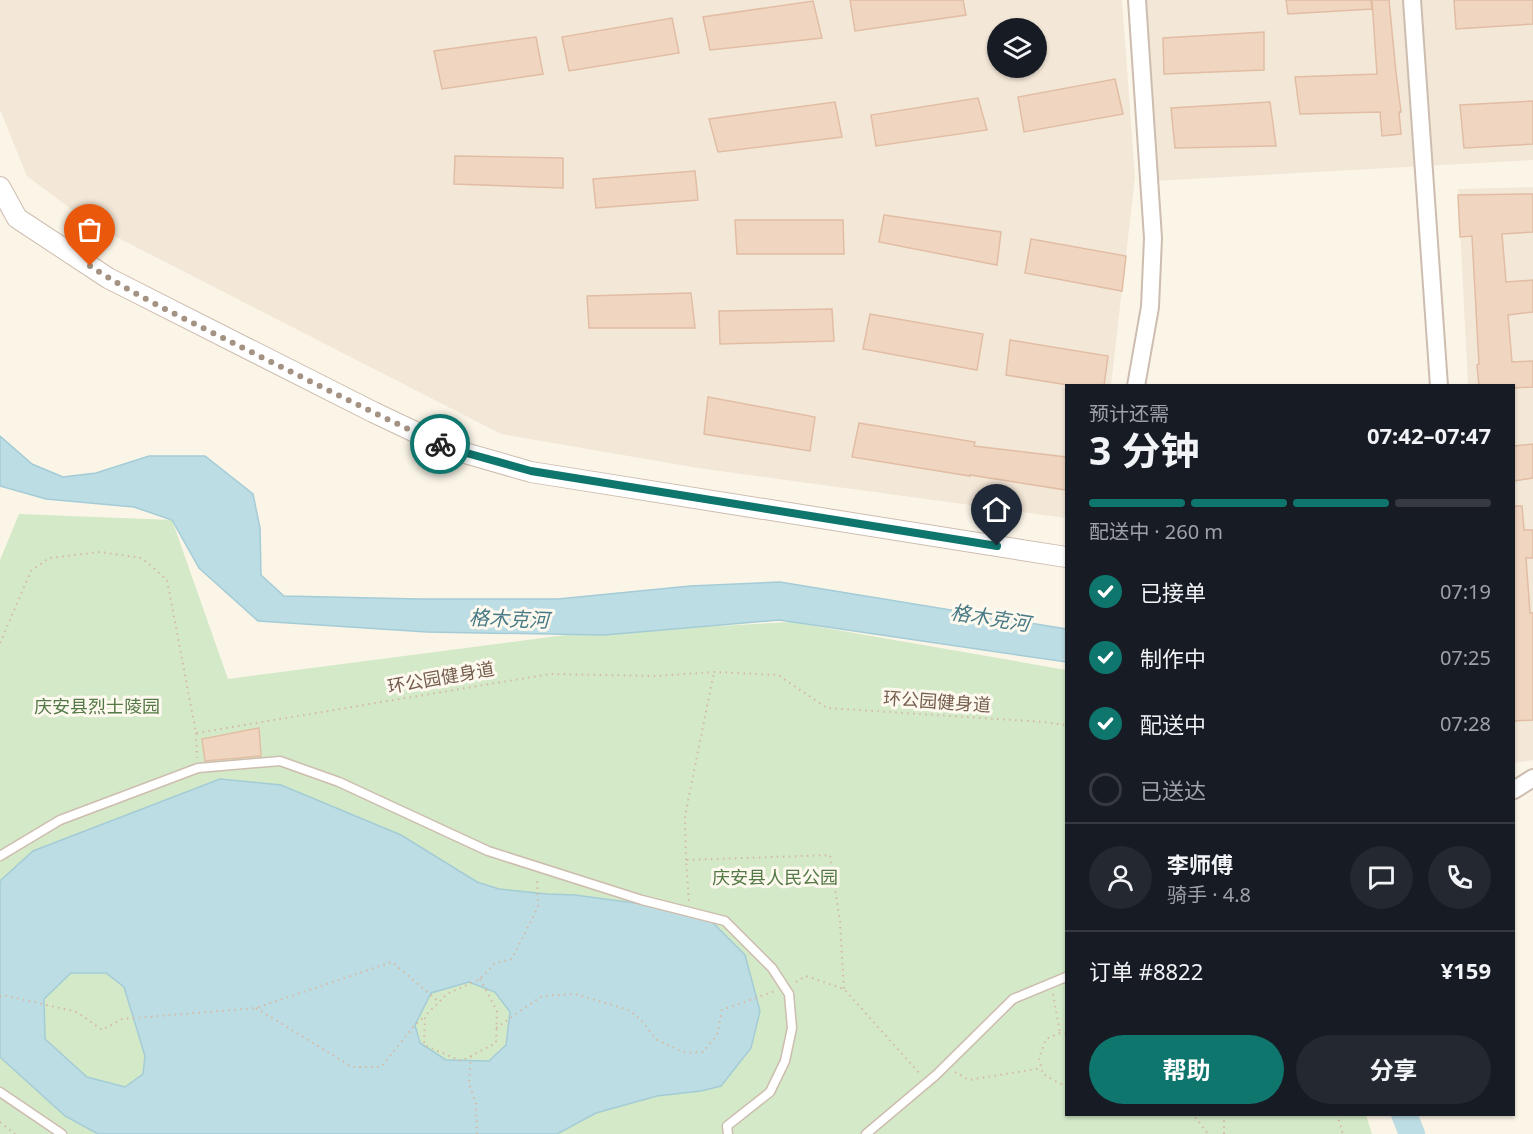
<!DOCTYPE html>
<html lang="zh">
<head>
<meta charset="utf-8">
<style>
  body { margin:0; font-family:"Noto Sans","Noto Sans SC",sans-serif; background:#242831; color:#f1f3f6; height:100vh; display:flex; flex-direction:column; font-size:22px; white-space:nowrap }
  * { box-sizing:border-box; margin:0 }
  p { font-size:20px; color:#9ea1a6 }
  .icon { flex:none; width:33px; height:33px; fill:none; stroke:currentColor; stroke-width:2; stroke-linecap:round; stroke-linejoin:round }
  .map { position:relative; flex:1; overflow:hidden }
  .drawer { position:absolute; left:1065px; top:384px; width:450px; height:732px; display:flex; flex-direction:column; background:#171b24; border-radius:0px; box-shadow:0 2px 4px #0004 }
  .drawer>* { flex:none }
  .buttons { position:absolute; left:987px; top:18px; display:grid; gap:12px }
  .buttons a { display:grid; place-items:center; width:60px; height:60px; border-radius:50%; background:#171b24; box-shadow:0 2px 4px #0004; font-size:30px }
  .pin { position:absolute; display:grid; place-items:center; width:51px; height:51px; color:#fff; margin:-62px -26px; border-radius:50% 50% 50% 0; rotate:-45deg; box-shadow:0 0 6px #0007 }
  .pin .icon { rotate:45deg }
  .courier { position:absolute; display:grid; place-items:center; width:60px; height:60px; margin:-30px; border:4px solid #0f766e; border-radius:50%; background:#fff; color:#222; box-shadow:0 2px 8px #0007 }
  .summary em { font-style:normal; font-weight:700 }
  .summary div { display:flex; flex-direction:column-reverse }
  .summary { display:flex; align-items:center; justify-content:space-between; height:102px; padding:0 24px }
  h1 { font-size:39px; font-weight:700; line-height:45px }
  .bar { display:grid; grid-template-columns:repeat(4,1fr); gap:9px 6px; align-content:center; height:72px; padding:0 24px }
  .bar i { height:8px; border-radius:4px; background:#363941 }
  .bar .selected { background:#0f766e }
  .bar p { grid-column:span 4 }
  .line { display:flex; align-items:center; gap:15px; padding:0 24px; border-top:2px solid #363941 }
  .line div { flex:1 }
  .round { display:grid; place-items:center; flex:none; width:63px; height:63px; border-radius:32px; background:#242831 }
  ol { padding:0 24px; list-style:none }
  li { display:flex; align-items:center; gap:18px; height:66px }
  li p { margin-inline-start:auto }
  li .icon { padding:6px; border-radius:50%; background:#0f766e; color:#fff; stroke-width:4 }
  li:last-child { color:#9ea1a6 }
  li i { width:33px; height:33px; border:3px solid #363941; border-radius:50% }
  .button { display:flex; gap:12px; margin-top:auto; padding:12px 24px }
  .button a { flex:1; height:69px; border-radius:36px; background:#0f766e; color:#fff; font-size:24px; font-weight:700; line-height:69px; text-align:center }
  .button a+a { background:#242831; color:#f1f3f6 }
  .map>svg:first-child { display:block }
  .residential { fill:#f3e7d7; fill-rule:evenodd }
  .green { fill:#d3e9c7 }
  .water { fill:#bddde4; stroke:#a4ccd6; stroke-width:1.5; fill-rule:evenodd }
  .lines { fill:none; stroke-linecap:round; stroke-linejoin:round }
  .river { stroke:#bddde4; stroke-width:26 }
  .building { fill:#f0d6c1; stroke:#e1bda3; stroke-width:1.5 }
  .service-casing { stroke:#cdbdaf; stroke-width:11 }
  .minor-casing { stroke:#cdbdaf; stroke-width:20 }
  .tertiary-casing { stroke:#cdbdaf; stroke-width:22 }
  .path { stroke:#d5b9a4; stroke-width:2; stroke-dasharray:1.5 4.5; stroke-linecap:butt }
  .service { stroke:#fff; stroke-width:8 }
  .minor { stroke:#fff; stroke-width:16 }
  .tertiary { stroke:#fff; stroke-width:20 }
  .done { stroke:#a49283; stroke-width:6; stroke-dasharray:0 10.8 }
  .route { stroke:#0f766e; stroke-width:8 }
  .labels { text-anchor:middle; stroke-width:6; stroke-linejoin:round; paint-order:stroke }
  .street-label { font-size:18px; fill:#755d4d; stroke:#fef9ef }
  .park-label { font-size:18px; fill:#537946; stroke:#fef9ef }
  .water-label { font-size:20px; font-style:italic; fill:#487a86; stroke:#fef9ef }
</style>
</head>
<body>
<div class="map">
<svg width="1533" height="1134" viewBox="0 0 1533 1134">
  <rect width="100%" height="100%" fill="#fbf5e8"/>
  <path class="residential" d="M 0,0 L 1122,0 L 1135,177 L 1111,385 L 1066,386 L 1066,518 L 698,468 L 501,434 L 91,224 L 27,176 L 0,110 ZM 998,28 L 1036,28 L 1036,68 L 998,68 Z
    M 1144,0 L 1533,0 L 1533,160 L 1153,181 Z
    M 1533,187 L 1533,760 L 1514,763 L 1514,386 L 1468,385 L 1458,189 Z"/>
  <path class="green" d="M 19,514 L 172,520 L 228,679 L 573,634 L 791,622 L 1066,670 L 1066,1114 L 1366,1115 L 1372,1134 L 0,1134 L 0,560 Z"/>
  <path class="water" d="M 0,436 L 32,464 L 63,477 L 96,473 L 149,456 L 205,456 L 253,494 L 260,528 L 261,575 L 284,596 L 419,599 L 558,599 L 690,586 L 780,582 L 1066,629 L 1066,662 L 779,620 L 604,635 L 427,632 L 258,621 L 199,568 L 172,520 L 134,507 L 46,499 L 0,486 Z
    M 220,779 L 281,785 L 401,835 L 477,882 L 499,889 L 547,894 L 575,895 L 664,907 L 712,922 L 745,955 L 760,1011 L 751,1048 L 721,1086 L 701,1091 L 657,1096 L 596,1113 L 557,1134 L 98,1134 L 65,1116 L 0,1057 L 0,881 L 33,851 ZM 71,973 L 106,973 L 124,987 L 145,1056 L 143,1074 L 125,1087 L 87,1077 L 45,1039 L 44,999 ZM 469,982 L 495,992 L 510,1012 L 506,1045 L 489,1061 L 446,1060 L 420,1043 L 415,1025 L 431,993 Z"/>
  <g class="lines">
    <path class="river" d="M 1404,1114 L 1412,1134"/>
  </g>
  <path class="building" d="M 850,0 L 963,0 L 966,15 L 855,31 Z
    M 1286,0 L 1371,0 L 1372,9 L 1288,14 Z
    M 1372,0 L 1389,0 L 1396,73 L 1401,112 L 1399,112 L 1401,134 L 1382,136 L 1380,112 L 1300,114 L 1295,77 L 1377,74 Z
    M 1454,0 L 1533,0 L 1533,24 L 1456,29 Z
    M 813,1 L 822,38 L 710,50 L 703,17 Z
    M 672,18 L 679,53 L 569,71 L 562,37 Z
    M 1264,32 L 1264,70 L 1164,74 L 1163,38 Z
    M 536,37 L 543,74 L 442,89 L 434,51 Z
    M 1115,79 L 1123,114 L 1024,132 L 1018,97 Z
    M 978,98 L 987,130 L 876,146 L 871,115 Z
    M 1533,101 L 1533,144 L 1464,148 L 1460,105 Z
    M 835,102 L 842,137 L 718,152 L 709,119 Z
    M 1270,102 L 1276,146 L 1175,148 L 1171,108 Z
    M 455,156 L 563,158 L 563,188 L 454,184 Z
    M 695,171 L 698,200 L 596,208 L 593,179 Z
    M 1533,194 L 1533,232 L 1502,234 L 1506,282 L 1533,280 L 1533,312 L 1508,315 L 1512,362 L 1533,361 L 1533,387 L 1514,388 L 1514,386 L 1479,386 L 1477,365 L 1479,364 L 1472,236 L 1460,237 L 1458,195 Z
    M 884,215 L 1001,232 L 997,265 L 879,242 Z
    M 735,220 L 843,220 L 844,254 L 737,254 Z
    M 1031,239 L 1126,256 L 1122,291 L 1025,273 Z
    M 691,293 L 695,328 L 589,328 L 587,296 Z
    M 832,309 L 834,341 L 720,344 L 719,311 Z
    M 870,314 L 983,334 L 977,370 L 863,349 Z
    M 1010,340 L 1108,356 L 1104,386 L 1074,386 L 1006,375 Z
    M 708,397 L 815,417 L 810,451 L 704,434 Z
    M 859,423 L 975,442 L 974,446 L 1066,457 L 1066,490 L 970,475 L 970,476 L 852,457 Z
    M 1533,444 L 1533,478 L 1514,481 L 1514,446 Z
    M 1514,506 L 1522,506 L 1524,530 L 1533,530 L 1533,558 L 1526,558 L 1530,613 L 1533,613 L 1533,720 L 1514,721 Z
    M 259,728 L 261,756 L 205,761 L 202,739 Z"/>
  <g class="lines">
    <defs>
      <path id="service" d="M 0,856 L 60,820 L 198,768 L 280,761 L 339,782 L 488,851 L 642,900 L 725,921 L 772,968 L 789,994 L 792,1028 L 785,1061 L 770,1092 L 727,1126 L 728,1134
        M 0,1092 L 62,1134
        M 866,1134 L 936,1075 L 1013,999 L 1066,977"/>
      <path id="minor" d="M 1412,0 L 1439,386
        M 1136,386 L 1150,307 L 1153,238 L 1137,0
        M 1514,790 L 1533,778"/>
      <path id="tertiary" d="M 0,187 L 17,218 L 108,278 L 373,412 L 451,449 L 531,472 L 1066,557"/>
    </defs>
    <use href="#service" class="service-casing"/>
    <use href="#minor" class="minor-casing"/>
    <use href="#tertiary" class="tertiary-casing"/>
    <path class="path" d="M 0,643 L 31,571 L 49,558 L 100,552 L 142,558 L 167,580 L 196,733 L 550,674 L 656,676 L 714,672 L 778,675 L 827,708 L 1044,722 L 1066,725
      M 196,733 L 197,758
      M 686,860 L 685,816 L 714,672
      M 689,901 L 686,860 L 830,855 L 840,922 L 844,989
      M 480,979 L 497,1011 L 496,1043 L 461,1061 L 424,1045 L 425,1016 L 447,994 L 480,979 L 495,963 L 512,959 L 538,907 L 537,878
      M 796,982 L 806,976 L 844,989 L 920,1074
      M 1053,994 L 1060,1033
      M 0,997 L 3,995 L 77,1012 L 102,1030 L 122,1019 L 256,1008 L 392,962 L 439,1002
      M 256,1008 L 352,1067 L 381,1067 L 415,1025 L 425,1016
      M 496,1028 L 542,996 L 575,994 L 629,1010 L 641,1020 L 657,1040 L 686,1053 L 703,1052 L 717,1035 L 722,1010 L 775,991
      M 1066,1034 L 1060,1033 L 1046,1039 L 1039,1058 L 1043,1074 L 1061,1084 L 1066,1083
      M 471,1056 L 469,1083 L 476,1104 L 477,1134
      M 955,1072 L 969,1080 L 1042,1068
      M 1190,1114 L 1196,1118 L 1208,1134
      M 1337,1114 L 1343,1134
      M 0,1122 L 15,1134
      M 1224,1134 L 1224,1114"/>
    <use href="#service" class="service"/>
    <use href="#minor" class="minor"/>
    <use href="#tertiary" class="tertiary"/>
  </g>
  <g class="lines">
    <path class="done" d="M 90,266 C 135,296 190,321 239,346 C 306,379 373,413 440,444"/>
    <path class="route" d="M 440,444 L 452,449 L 531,471 L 997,546"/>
  </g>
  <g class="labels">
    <g class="street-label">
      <text transform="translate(441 678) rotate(-10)" y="6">环公园健身道</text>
      <text transform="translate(937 702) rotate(4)" y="6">环公园健身道</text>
    </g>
    <g class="park-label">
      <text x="97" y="713">庆安县烈士陵园</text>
      <text x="775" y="884">庆安县人民公园</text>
    </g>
    <g class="water-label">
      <text transform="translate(990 618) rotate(9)" y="7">格木克河</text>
      <text transform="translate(509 619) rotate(2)" y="7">格木克河</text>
    </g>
  </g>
</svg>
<div class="buttons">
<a><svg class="icon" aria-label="layers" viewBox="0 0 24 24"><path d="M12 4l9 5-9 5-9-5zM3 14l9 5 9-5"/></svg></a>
</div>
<div class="pin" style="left:90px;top:266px;background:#ea580c"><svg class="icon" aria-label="bag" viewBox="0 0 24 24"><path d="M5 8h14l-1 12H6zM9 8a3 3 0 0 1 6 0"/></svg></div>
<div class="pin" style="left:997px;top:546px;background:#1f2937"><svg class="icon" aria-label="home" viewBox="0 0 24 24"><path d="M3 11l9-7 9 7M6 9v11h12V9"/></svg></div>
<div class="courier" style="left:440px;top:444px"><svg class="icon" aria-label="bike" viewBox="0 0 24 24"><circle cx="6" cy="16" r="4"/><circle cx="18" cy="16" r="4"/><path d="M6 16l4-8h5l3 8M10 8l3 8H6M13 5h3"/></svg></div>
<section class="drawer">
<div class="summary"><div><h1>3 分钟</h1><p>预计还需</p></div><em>07:42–07:47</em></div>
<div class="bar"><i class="selected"></i><i class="selected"></i><i class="selected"></i><i></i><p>配送中 · 260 m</p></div>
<ol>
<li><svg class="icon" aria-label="check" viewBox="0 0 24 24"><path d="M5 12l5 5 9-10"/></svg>已接单<p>07:19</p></li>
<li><svg class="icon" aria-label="check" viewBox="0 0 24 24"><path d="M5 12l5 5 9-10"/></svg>制作中<p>07:25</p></li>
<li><svg class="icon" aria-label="check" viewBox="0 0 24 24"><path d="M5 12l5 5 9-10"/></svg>配送中<p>07:28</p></li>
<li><i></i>已送达</li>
</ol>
<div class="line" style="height:108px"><a class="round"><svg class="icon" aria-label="person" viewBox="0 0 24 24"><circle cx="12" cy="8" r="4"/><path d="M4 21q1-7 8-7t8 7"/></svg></a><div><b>李师傅</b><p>骑手 · 4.8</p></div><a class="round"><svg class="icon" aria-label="chat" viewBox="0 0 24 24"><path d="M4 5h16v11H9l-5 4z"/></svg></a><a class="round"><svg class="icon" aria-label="phone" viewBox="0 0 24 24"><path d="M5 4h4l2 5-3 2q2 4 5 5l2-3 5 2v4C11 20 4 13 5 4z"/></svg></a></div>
<div class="line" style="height:78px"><div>订单 #8822</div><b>¥159</b></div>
<div class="button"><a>帮助</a><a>分享</a></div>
</section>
</div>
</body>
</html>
